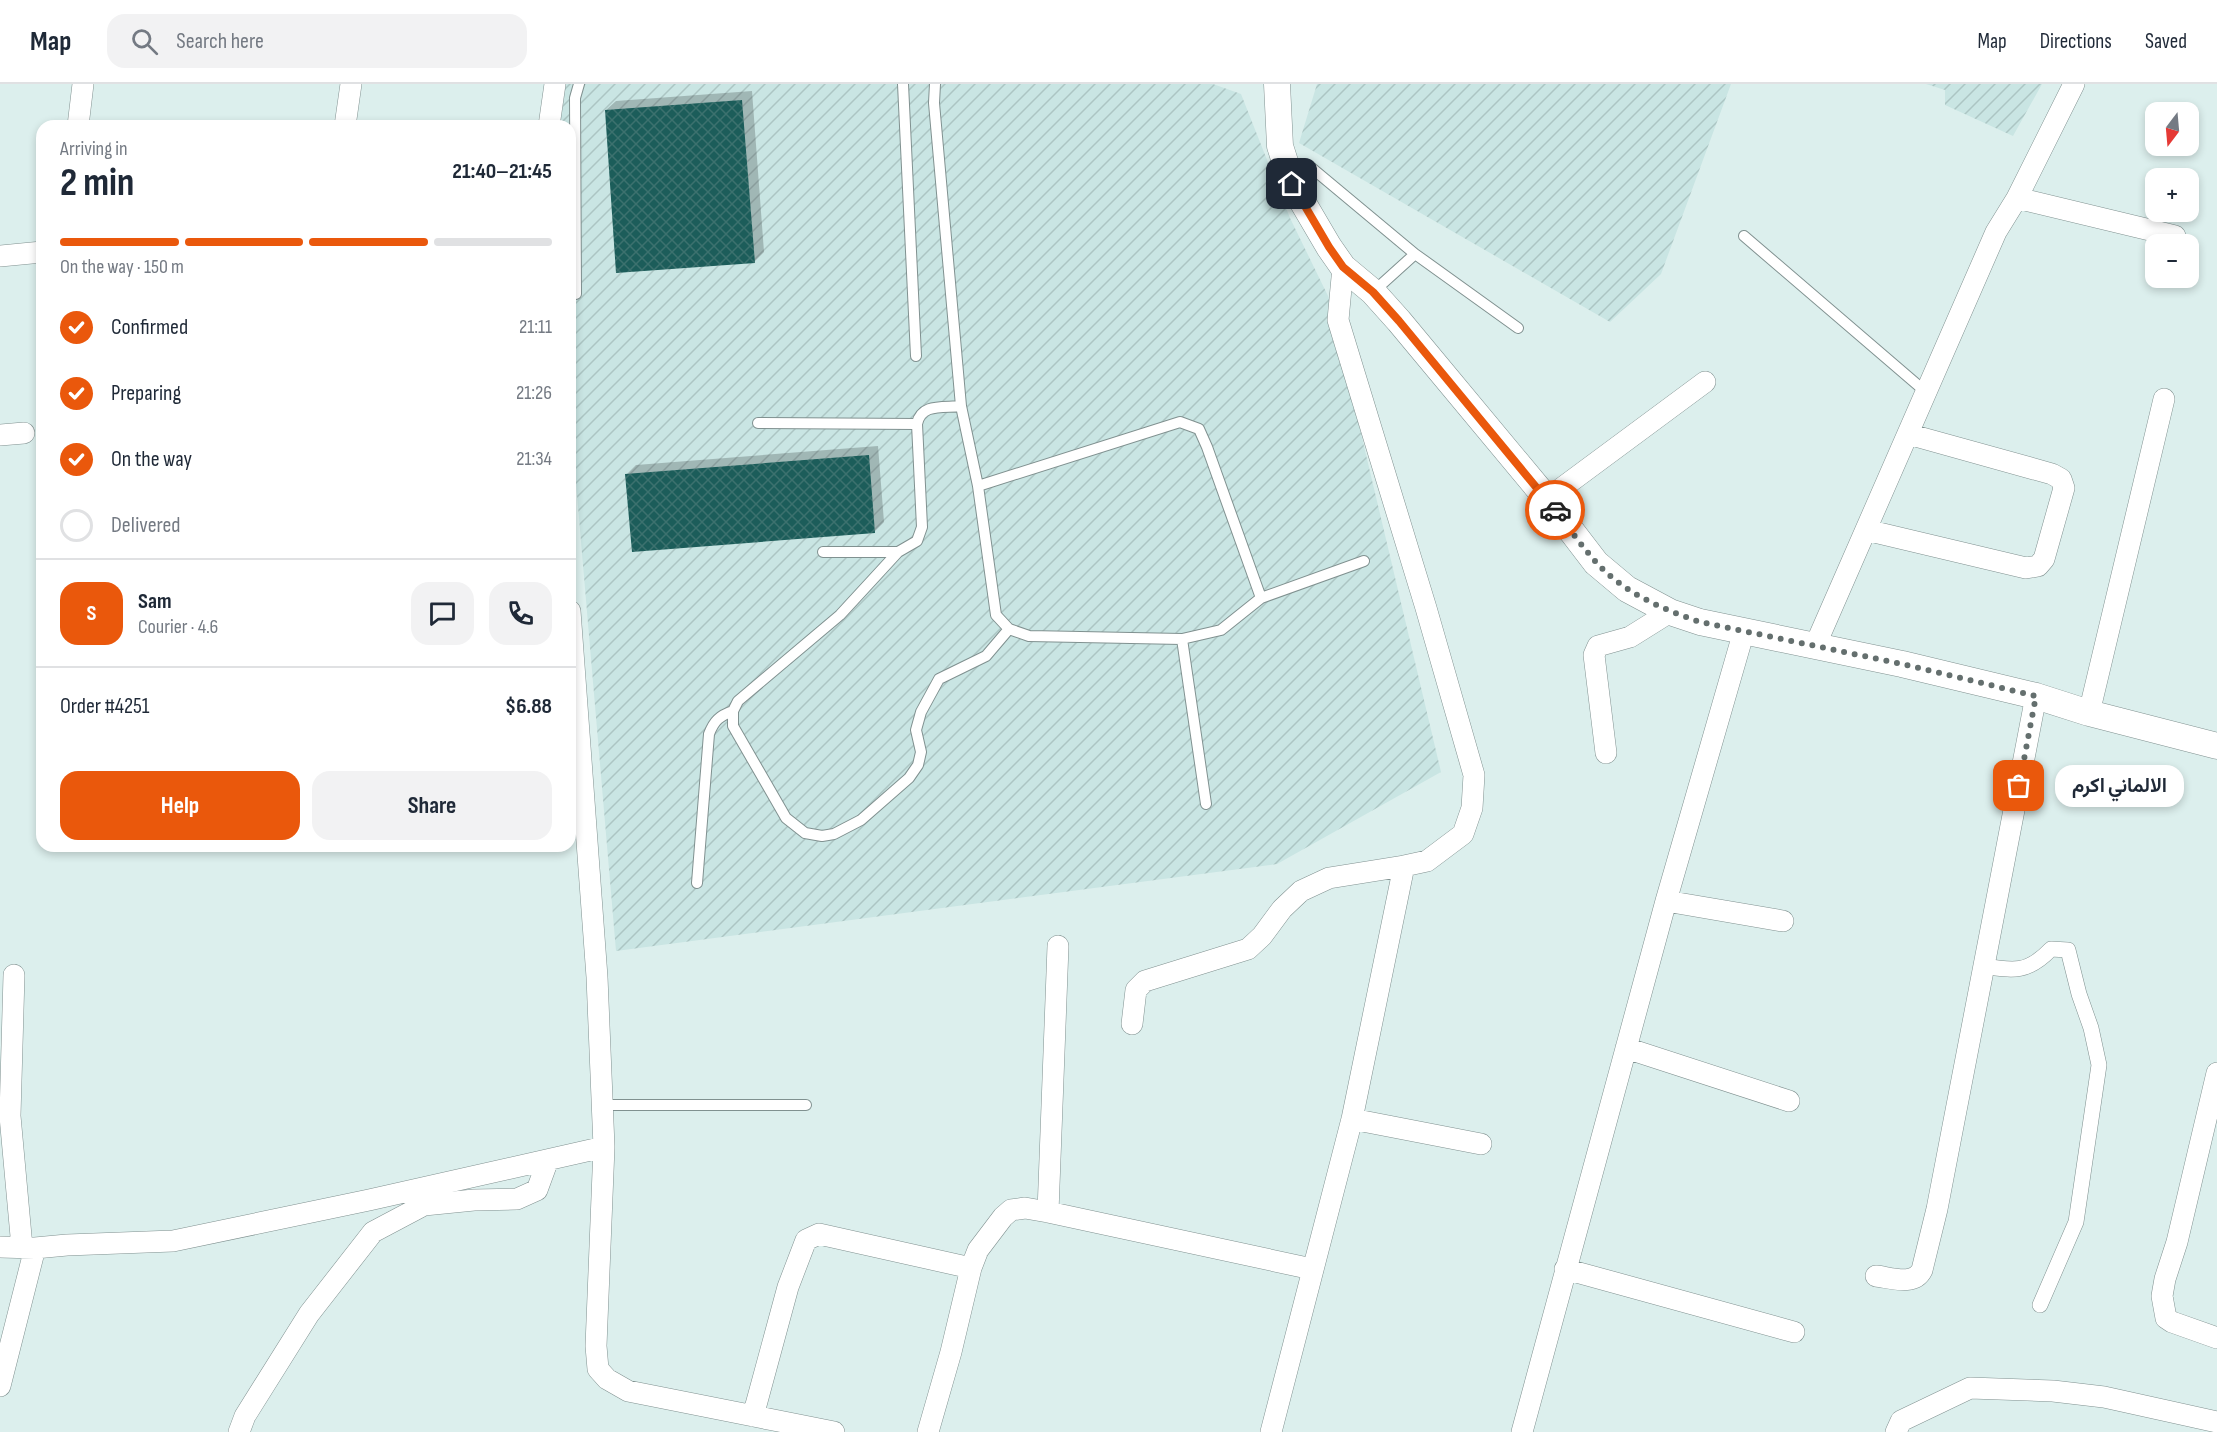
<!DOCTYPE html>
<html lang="en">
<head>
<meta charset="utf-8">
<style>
  body { margin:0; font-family:"Sofia Sans Condensed",Vazirmatn,sans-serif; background:#f2f2f3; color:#1f2937; height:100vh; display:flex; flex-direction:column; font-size:22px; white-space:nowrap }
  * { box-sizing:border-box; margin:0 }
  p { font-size:20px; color:#747a83 }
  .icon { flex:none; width:33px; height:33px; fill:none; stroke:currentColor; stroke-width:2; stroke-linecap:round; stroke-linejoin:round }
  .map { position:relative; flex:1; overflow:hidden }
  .drawer { position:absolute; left:36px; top:36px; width:540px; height:732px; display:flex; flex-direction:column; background:#fff; border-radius:18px; box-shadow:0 3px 9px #0003 }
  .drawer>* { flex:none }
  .needle { width:39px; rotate:196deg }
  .controls { position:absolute; left:2145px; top:18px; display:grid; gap:12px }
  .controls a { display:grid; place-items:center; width:54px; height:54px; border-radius:12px; background:#fff; box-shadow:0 3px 9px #0003; font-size:30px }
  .pin { position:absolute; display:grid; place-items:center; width:51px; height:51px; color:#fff; margin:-26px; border-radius:12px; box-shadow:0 3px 9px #0006 }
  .courier { position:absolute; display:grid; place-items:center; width:60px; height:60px; margin:-30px; border:4px solid #ea580c; border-radius:50%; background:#fff; color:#222; box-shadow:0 2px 8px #0007 }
  .bubble { position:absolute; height:42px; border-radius:18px; background:#fff; box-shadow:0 3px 9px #0003; font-size:20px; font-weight:700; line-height:42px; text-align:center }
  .overview em { font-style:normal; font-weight:700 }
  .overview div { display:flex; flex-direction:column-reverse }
  .overview { display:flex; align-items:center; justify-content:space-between; height:102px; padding:0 24px }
  h1 { font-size:39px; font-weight:700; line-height:45px }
  .bar { display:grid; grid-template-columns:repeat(4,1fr); gap:9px 6px; align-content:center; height:72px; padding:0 24px }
  .bar i { height:8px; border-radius:4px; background:#e0e1e3 }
  .bar .active { background:#ea580c }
  .bar p { grid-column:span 4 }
  .line { display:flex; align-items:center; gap:15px; padding:0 24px; border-top:2px solid #e0e1e3 }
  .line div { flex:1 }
  .round { display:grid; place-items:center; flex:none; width:63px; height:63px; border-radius:18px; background:#f2f2f3 }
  ol { padding:0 24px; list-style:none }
  li { display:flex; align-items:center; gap:18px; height:66px }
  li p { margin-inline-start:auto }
  li .icon { padding:6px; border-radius:50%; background:#ea580c; color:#fff; stroke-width:4 }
  li:last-child { color:#747a83 }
  li i { width:33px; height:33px; border:3px solid #e0e1e3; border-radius:50% }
  .cta { display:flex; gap:12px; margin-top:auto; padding:12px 24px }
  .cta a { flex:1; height:69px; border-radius:18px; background:#ea580c; color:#fff; font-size:24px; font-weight:700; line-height:69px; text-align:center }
  .cta a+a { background:#f2f2f3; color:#1f2937 }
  header { display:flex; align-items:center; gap:36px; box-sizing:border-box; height:84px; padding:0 30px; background:#fff; border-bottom:2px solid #e0e1e3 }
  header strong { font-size:28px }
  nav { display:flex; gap:33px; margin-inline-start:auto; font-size:21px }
  .search { width:420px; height:54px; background:#f2f2f3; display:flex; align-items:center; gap:15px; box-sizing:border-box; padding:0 21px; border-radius:18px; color:#747a83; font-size:22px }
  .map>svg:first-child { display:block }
  .industrial { fill:url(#industrial-furrows) }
  .shadow { fill:#0003 }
  .building { fill:url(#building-cross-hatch) }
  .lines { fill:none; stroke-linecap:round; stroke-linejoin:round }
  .service-casing { stroke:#809190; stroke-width:12 }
  .pedestrian-casing { stroke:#809190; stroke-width:16 }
  .minor-casing { stroke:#809190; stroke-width:22 }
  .tertiary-casing { stroke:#809190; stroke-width:27 }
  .service { stroke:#fff; stroke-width:10 }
  .pedestrian { stroke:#fff; stroke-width:15 }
  .minor { stroke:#fff; stroke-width:21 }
  .tertiary { stroke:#fff; stroke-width:26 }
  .done { stroke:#646f6e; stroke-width:6; stroke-dasharray:0 10.8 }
  .route { stroke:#ea580c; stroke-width:8 }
</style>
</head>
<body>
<header>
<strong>Map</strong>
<div class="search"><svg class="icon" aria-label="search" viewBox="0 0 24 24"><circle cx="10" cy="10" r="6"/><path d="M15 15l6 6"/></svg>Search here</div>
<nav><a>Map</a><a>Directions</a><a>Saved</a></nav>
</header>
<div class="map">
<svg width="2217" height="1348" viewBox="0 0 2217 1348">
  <defs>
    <pattern id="industrial-furrows" width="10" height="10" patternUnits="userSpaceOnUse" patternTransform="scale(1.5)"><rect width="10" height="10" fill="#c9e5e3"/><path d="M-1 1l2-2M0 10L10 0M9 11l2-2" fill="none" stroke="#acc5c3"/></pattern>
    <pattern id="building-cross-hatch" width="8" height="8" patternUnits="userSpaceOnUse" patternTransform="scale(1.5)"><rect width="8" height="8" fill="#1c5d5a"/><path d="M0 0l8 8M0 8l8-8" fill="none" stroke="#3c716e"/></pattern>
  </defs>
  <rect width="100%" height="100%" fill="#dcefed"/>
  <path class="industrial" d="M 566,0 L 1213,0 L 1241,10 L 1290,134 L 1329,214 L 1441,688 L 1277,780 L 616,867 L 570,329 L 570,42 L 558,42 Z
    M 1317,0 L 1731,0 L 1661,190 L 1610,238 L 1299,59 Z
    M 1926,0 L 2042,0 L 2013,52 L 1945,21 L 1945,6 Z"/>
  <path class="shadow" d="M 752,7 L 764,168 L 754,178 L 606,26 L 616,17 Z
    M 878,362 L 884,438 L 874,448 L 627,390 L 636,381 Z"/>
  <path class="building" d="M 742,16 L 755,179 L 616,189 L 605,26 Z
    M 869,371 L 875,449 L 632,468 L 625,390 Z"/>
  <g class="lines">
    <defs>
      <path id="service" d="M 903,0 L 916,272
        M 935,0 L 934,19 L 961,322 L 978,402 L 996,531 L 1009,545 L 1029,552 L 1182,555 L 1221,546 L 1261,514 L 1364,477
        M 1313,85 L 1415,170 L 1518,244
        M 1744,152 L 1927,309
        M 1373,208 L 1415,170
        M 576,210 L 575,14 L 579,0
        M 758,339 L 917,340
        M 978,402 L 1180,338 L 1199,345 L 1207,363 L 1261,514
        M 823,468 L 898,468 L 917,457 L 922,443 L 917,340 C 921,319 943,324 961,322
        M 898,468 L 840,531 L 738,617 L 733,627 L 733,642 L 786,734 L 805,749 L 822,752 L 834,750 L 861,736 L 909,694 L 918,681 L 921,668 L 916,646 L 921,628 L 939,595 L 986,572 L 1009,545
        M 1182,555 L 1206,720
        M 697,799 L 709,650 C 714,637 719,632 733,627
        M 602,1021 L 806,1021"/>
      <path id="pedestrian" d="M 1984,882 C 2014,887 2028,889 2051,865 L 2068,866 L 2079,910 L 2091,944 L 2099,981 L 2076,1138 L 2040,1221"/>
      <path id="minor" d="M 78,42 L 83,0
        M 345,42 L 351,0
        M 549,42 L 555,0
        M 2017,114 L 2175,152
        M 0,172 L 42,168
        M 0,351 L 24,349
        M 1547,415 L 1705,298
        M 1866,446 L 2026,484 L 2038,482 L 2044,475 L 2064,404 L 2061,395 L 2052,390 L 1908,350
        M 570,527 L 597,893 L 604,1063 L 596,1262 L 598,1285 L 607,1295 L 628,1307 L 834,1348
        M 1815,562 L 1996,148 L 2017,114 L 2074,0
        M 2089,629 L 2164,315
        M 1606,669 L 1594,571 L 1598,562 L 1630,553 L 1670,528
        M 1666,817 L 1783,837
        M 14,891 L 10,1032 L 22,1163
        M 1132,940 L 1136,906 L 1145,897 L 1248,865 L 1262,852 L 1282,825 L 1301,807 L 1329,794 L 1404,782
        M 1626,964 L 1789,1017
        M 2217,989 L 2177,1158 L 2165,1195 L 2162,1212 L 2166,1234 L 2172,1238 L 2217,1254
        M 1352,1035 L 1481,1060
        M 1048,1128 L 1058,862
        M 0,1163 L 35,1164 L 67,1161 L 173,1157 L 369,1116 L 604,1063
        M 1565,1185 L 1794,1248
        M 1876,1192 C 1892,1194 1914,1202 1922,1186 L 1937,1125 L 2036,612
        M 0,1302 L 35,1164
        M 753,1332 L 788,1203 L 806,1156 L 819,1150 L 971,1184
        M 239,1348 L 245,1332 L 309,1230 L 373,1148 L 424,1121 L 474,1116 L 517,1115 L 537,1106 L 548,1076
        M 928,1348 L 951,1268 L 971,1184 L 978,1166 L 1003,1133 L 1011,1126 L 1025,1124 L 1048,1128 L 1312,1185
        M 1271,1348 L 1352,1035 L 1404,782 L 1427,777 L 1463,750 L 1472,724 L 1474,691 L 1426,524 L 1338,236 L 1343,183
        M 1522,1348 L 1666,817 L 1744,547
        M 1896,1348 L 1901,1337 L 1970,1304 L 2053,1307 L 2104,1313 L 2217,1338"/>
      <path id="tertiary" d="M 1277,0 L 1280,62 L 1292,100 L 1329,163 L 1343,183 L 1373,208 L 1399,237 L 1547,415 L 1596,479 L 1627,505 L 1670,528 L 1700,538 L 1902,580 L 2036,612 L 2089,629 L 2217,662"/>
    </defs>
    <use href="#service" class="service-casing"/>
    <use href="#pedestrian" class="pedestrian-casing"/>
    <use href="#minor" class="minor-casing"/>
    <use href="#tertiary" class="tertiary-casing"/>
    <use href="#service" class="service"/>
    <use href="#pedestrian" class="pedestrian"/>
    <use href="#minor" class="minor"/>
    <use href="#tertiary" class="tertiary"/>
  </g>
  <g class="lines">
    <path class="done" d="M 1555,426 C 1568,443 1581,461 1595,477 C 1622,508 1662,525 1700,538 L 1902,580 L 2036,612 L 2019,702"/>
    <path class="route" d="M 1292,100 L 1329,163 L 1343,183 L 1373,208 L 1399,237 L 1555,426"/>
  </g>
</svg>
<div class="controls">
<a><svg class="needle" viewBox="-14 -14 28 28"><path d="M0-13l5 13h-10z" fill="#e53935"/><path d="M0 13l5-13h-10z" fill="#747a83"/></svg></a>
<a>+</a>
<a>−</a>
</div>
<div class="pin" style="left:2019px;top:702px;background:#ea580c"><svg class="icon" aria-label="bag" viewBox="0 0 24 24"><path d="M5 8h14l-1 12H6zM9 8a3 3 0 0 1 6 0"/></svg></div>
<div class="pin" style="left:1292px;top:100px;background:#1f2937"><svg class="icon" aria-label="home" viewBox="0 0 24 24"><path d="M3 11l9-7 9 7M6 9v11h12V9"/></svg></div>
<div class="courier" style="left:1555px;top:426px"><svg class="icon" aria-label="car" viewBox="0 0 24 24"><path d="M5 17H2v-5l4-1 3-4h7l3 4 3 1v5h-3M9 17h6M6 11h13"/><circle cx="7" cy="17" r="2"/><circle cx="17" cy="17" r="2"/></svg></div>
<div class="bubble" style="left:2055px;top:681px;width:129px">الالماني اكرم</div>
<section class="drawer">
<div class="overview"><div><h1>2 min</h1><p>Arriving in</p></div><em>21:40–21:45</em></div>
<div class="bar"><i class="active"></i><i class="active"></i><i class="active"></i><i></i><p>On the way · 150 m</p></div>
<ol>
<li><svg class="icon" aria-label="check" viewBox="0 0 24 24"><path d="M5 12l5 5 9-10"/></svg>Confirmed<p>21:11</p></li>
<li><svg class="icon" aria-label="check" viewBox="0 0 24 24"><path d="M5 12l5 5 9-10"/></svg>Preparing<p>21:26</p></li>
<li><svg class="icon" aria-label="check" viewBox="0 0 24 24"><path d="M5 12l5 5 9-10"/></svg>On the way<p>21:34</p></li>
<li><i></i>Delivered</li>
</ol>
<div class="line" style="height:108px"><b class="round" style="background:#ea580c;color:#fff">S</b><div><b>Sam</b><p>Courier · 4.6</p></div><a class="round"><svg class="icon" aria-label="chat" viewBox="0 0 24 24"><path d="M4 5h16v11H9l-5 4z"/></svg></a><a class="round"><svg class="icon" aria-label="phone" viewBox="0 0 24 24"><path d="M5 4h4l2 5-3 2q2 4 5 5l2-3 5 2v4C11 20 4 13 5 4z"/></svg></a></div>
<div class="line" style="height:78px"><div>Order #4251</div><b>$6.88</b></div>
<div class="cta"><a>Help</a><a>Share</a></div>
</section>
</div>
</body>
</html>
